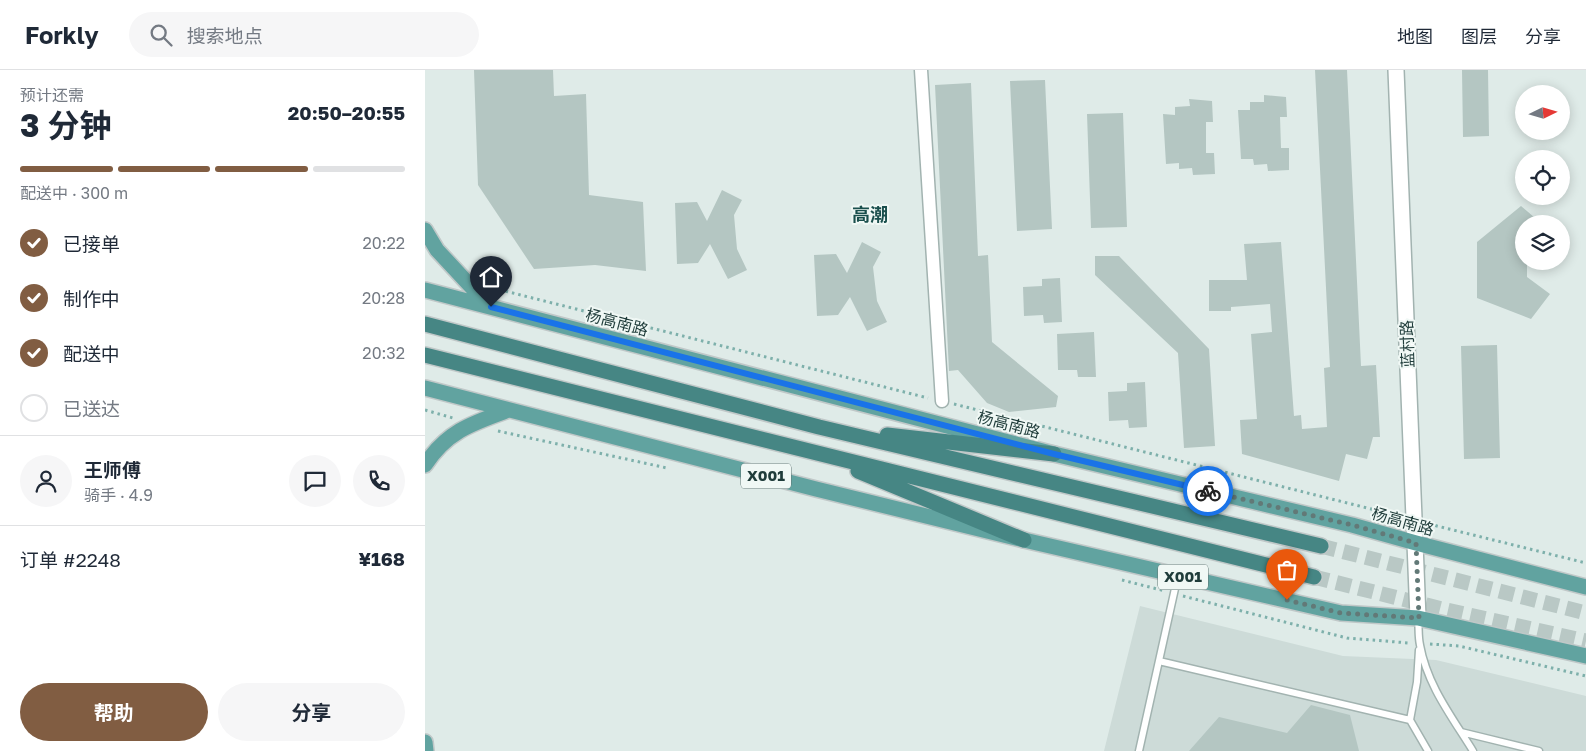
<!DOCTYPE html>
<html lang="zh">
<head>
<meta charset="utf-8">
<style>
  body { margin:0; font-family:"Golos Text","Noto Sans SC",sans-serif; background:#f6f6f7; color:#1f2937; height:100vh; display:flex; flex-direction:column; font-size:19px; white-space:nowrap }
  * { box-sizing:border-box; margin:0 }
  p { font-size:16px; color:#747a83 }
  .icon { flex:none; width:28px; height:28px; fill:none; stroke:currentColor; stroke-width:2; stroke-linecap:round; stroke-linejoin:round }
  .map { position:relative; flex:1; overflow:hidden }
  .drawer { display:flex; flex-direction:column; background:#fff; width:425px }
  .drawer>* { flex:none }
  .needle { width:32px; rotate:85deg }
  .controls { position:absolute; left:1090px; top:15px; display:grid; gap:10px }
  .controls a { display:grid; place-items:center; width:55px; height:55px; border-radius:50%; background:#fff; box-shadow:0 2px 12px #0003; font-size:25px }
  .pin { position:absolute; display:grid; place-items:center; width:42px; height:42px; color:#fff; margin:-51px -21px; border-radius:50% 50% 50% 0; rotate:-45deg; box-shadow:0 0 5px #0007 }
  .pin .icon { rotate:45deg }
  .courier { position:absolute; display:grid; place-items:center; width:50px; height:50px; margin:-25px; border:4px solid #1a73e8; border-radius:50%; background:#fff; color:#222; box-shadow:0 1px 6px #0007 }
  .overview em { font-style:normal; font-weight:700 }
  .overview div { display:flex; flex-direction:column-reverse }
  .overview { display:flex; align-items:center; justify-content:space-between; height:85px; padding:0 20px }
  h1 { font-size:32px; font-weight:700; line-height:38px }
  .bar { display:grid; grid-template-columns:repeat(4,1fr); gap:8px 5px; align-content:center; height:60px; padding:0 20px }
  .bar i { height:6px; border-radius:4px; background:#e0e1e3 }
  .bar .on { background:#815d42 }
  .bar p { grid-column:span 4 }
  .line { display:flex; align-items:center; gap:12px; padding:0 20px; border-top:1px solid #e0e1e3 }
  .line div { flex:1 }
  .round { display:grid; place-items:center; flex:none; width:52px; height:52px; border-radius:26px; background:#f6f6f7 }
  ol { padding:0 20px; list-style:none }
  li { display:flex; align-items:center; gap:15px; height:55px }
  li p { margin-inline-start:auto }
  li .icon { padding:5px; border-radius:50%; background:#815d42; color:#fff; stroke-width:4 }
  li:last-child { color:#747a83 }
  li i { width:28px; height:28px; border:2px solid #e0e1e3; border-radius:50% }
  .action { display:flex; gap:10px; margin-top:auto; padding:10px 20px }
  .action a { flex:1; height:58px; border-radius:30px; background:#815d42; color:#fff; font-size:20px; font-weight:700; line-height:58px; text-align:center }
  .action a+a { background:#f6f6f7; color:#1f2937 }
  header { display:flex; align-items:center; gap:30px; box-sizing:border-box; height:70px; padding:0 25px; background:#fff; border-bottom:1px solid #e0e1e3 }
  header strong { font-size:24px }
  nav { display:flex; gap:28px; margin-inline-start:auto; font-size:18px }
  .search { width:350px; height:45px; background:#f6f6f7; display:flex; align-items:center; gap:12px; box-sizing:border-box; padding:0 18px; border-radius:28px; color:#747a83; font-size:19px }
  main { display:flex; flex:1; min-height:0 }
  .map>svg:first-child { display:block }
  .built { fill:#cddbd8 }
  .building { fill:#b4c6c2 }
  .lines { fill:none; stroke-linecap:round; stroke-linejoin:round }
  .trunk-tunnel { stroke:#b9c8c5; stroke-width:15; stroke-dasharray:15 8; stroke-linecap:butt }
  .service-casing { stroke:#a2b3b0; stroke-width:9 }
  .minor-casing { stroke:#a2b3b0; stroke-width:15 }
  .tertiary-casing { stroke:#a2b3b0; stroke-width:18 }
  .primary-casing { stroke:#c0c8c8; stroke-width:18 }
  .trunk-casing { stroke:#c0c8c8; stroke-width:18 }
  .path { stroke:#7eb0ab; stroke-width:3; stroke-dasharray:2.5 4; stroke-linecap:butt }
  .service { stroke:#fff; stroke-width:6 }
  .minor { stroke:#fff; stroke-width:12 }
  .tertiary { stroke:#fff; stroke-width:15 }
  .primary { stroke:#61a3a0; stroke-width:15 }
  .trunk { stroke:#468684; stroke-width:15 }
  .done { stroke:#627977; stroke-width:5; stroke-dasharray:0 9 }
  .route { stroke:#1a73e8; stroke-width:6 }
  .labels { text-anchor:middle; stroke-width:4; stroke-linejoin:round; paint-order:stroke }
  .shield { fill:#f0f8f5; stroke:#5e7472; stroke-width:1 }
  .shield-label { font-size:15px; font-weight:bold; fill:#1f3c3a }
  .street-label { font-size:16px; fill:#1f3c3a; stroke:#f0f8f5 }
  .neighbourhood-label { font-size:18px; font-weight:bold; fill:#1a4f4d; stroke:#f0f8f5 }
</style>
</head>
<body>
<header>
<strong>Forkly</strong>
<div class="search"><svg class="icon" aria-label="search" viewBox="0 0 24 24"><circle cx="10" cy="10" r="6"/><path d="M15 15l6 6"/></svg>搜索地点</div>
<nav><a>地图</a><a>图层</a><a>分享</a></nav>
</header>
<main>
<section class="drawer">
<div class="overview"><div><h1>3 分钟</h1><p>预计还需</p></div><em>20:50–20:55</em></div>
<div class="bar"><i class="on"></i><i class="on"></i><i class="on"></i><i></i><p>配送中 · 300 m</p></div>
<ol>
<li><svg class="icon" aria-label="check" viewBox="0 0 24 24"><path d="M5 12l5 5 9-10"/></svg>已接单<p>20:22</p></li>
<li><svg class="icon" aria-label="check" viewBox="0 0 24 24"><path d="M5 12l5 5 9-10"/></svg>制作中<p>20:28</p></li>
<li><svg class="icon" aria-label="check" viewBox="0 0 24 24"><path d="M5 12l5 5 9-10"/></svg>配送中<p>20:32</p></li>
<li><i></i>已送达</li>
</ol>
<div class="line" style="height:90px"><a class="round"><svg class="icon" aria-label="person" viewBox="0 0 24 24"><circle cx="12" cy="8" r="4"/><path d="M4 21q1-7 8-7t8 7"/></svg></a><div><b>王师傅</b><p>骑手 · 4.9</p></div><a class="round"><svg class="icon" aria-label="chat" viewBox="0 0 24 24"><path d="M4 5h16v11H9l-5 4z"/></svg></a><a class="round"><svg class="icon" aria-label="phone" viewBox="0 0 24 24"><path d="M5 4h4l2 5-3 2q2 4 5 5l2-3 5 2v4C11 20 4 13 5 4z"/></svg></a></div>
<div class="line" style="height:65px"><div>订单 #2248</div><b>¥168</b></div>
<div class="action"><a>帮助</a><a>分享</a></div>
</section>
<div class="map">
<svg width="1161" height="681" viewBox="0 0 1161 681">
  <rect width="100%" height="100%" fill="#dfebe8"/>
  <path class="built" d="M 715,536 L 918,586 L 1011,590 L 1161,626 L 1161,681 L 679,681 Z"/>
  <path class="building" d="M 49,0 L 128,0 L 129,26 L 161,24 L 164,125 L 218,132 L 221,201 L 170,195 L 109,199 L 53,115 Z
    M 890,0 L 922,0 L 936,296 L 951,295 L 955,367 L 948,367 L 942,389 L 921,384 L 914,411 L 817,384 L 815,350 L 832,349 L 826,264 L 847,262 L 845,234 L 806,237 L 806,241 L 784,241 L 784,210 L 822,210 L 819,174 L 856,172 L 869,346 L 876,345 L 877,359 L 902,357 L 899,298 L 905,297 Z
    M 1037,0 L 1063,0 L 1064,66 L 1038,67 Z
    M 620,10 L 627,159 L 592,161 L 585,11 Z
    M 546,13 L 553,186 L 563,185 L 567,272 L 633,326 L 631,337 L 584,342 L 562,333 L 533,300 L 524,301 L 510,15 Z
    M 839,25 L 861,27 L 862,47 L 855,47 L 856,78 L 864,78 L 864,100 L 843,101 L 842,94 L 829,95 L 828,89 L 816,89 L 813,40 L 825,40 L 825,32 L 839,32 Z
    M 764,29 L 787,31 L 788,52 L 781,52 L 781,83 L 789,83 L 790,104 L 768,105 L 767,98 L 754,99 L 754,93 L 741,94 L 738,44 L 750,45 L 750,37 L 765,36 Z
    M 698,43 L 702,157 L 666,158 L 662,44 Z
    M 297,120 L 317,130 L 309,145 L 312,179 L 322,200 L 303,209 L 285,174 L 273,193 L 252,194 L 250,133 L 272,132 L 282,151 Z
    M 1096,136 L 1117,154 L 1099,154 L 1099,191 L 1102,191 L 1102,207 L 1125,224 L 1106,249 L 1052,228 L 1052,172 Z
    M 437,172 L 456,182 L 448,197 L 452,231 L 462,252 L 442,261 L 425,227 L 413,245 L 392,246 L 389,185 L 411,184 L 422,203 Z
    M 670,186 L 694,186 L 784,279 L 790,376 L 759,378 L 753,283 L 670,205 Z
    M 635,208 L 637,252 L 619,253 L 618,245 L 599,246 L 598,217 L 617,216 L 617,209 Z
    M 669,262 L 671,307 L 653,307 L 652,300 L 633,300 L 632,264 Z
    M 1072,275 L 1075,388 L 1039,389 L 1036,276 Z
    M 720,312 L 722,357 L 704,358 L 703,350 L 684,351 L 683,322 L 702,321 L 702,313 Z
    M 886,635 L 925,645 L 934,681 L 764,681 L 794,647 L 862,663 Z"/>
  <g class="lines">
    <path class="trunk-tunnel" d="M 896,476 L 1161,543
      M 889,507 L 1017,539 L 1161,571"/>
    <defs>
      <path id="service" d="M 993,548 C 994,557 993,566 995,575 C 1002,615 1027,647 1048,681
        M 734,591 L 985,650 L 1003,681
        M 985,650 L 992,612 L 994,580
        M 1036,662 L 1114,681
        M 714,681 L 753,505"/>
      <path id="minor" d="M 496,0 L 517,331"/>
      <path id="tertiary" d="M 971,0 L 993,548"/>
      <path id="primary" d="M 0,160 L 12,180 L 65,237
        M 0,220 L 629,384 L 927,455 L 991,473 L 1161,517
        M 0,318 L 391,419 L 599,470 L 916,543 L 993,548 L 1161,586
        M 0,395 C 22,361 48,353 84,340
        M 0,672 L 1,681"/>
      <path id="trunk" d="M 0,254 L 394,357 L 896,476
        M 0,285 L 889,507
        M 462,365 L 629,384
        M 433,401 L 599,470"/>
    </defs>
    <use href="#service" class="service-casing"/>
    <use href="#minor" class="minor-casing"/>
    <use href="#tertiary" class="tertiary-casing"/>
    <use href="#primary" class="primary-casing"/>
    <use href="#trunk" class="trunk-casing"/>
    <path class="path" d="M 68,218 L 503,328
      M 529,334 L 974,446
      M 0,340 L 28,348
      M 73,361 L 242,398
      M 1004,454 L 1161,493
      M 697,510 L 740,521
      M 758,526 L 922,568 L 984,573
      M 1005,574 L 1034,576 L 1161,606"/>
    <use href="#service" class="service"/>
    <use href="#minor" class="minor"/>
    <use href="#tertiary" class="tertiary"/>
    <use href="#primary" class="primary"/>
    <use href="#trunk" class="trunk"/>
  </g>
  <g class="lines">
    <path class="done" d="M 783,421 L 927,455 L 991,473 L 994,548 L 916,543 L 862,530"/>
    <path class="route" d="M 66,237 L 629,384 L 783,421"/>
  </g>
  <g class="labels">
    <g class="shield">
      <rect x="316" y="393.5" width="50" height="25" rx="4"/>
      <rect x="733" y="494.5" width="50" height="25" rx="4"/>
    </g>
    <g class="shield-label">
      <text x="341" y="411">X001</text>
      <text x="758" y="512">X001</text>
    </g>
    <g class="street-label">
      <text transform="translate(192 252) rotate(15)" y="6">杨高南路</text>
      <text transform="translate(982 274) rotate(-92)" y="6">蓝村路</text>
      <text transform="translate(584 354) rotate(15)" y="6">杨高南路</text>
      <text transform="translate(978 451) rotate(16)" y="6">杨高南路</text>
    </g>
    <g class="neighbourhood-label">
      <text x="445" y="151">高潮</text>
    </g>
  </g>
</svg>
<div class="controls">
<a><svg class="needle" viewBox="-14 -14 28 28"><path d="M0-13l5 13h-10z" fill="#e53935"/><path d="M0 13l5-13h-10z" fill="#747a83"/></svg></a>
<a><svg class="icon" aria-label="locate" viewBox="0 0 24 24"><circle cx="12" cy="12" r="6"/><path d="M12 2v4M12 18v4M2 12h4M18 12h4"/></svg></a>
<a><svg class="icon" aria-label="layers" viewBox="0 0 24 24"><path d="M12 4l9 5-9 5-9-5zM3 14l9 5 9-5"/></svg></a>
</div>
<div class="pin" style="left:862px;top:530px;background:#ea580c"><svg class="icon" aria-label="bag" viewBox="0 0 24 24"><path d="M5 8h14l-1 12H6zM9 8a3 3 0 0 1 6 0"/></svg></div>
<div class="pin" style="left:66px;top:237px;background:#1f2937"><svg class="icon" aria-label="home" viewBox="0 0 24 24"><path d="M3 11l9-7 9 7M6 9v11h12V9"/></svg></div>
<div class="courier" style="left:783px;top:421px"><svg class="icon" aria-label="bike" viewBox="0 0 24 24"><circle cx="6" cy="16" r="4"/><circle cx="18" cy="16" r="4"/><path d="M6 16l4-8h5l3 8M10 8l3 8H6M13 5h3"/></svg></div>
</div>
</main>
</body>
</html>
